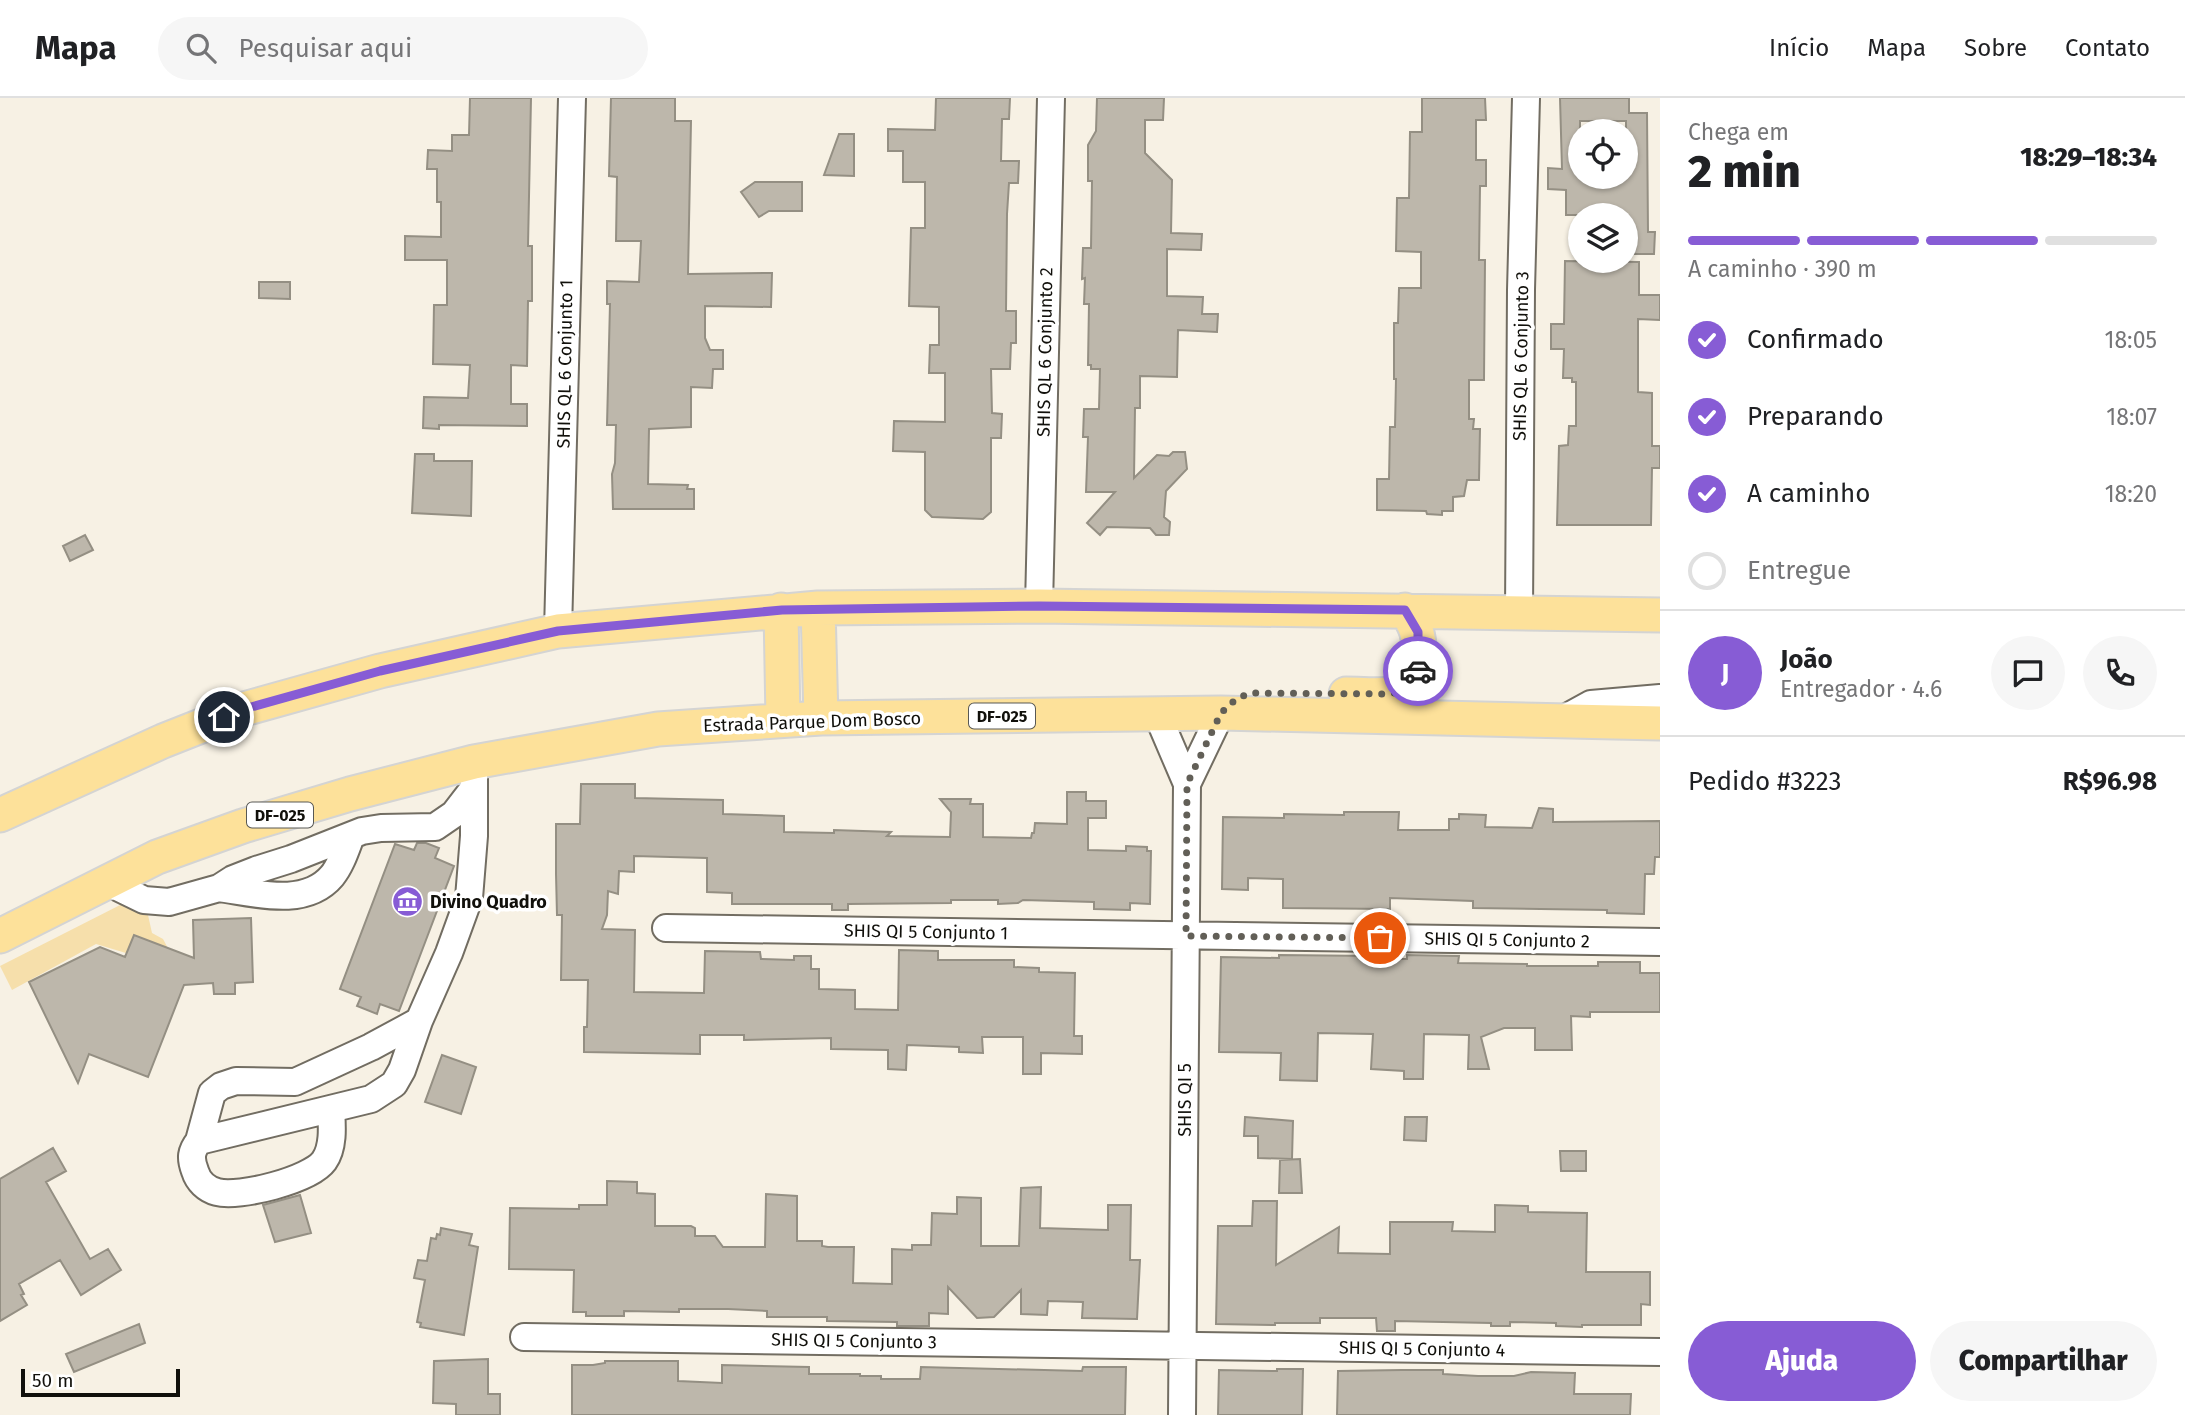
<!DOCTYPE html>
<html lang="pt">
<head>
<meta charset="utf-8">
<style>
  body { margin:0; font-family:"Fira Sans",sans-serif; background:#f6f6f6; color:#202124; height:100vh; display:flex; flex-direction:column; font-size:26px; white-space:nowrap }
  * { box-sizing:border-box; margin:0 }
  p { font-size:23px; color:#757577 }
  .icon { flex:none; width:38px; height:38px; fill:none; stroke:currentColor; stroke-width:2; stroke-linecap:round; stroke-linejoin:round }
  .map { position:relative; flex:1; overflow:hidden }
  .sheet { display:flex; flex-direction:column; background:#fff; width:525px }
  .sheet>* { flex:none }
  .tools { position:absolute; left:1568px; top:21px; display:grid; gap:14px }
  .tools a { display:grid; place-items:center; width:70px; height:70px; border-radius:50%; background:#fff; box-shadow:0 2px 5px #0004; font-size:35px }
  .scale { position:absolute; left:21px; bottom:18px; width:159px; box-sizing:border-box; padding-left:7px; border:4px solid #11100b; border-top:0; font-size:19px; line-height:24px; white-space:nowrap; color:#11100b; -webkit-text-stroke:5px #fff; paint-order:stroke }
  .pin { position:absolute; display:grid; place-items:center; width:60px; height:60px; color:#fff; margin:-30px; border:4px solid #fff; border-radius:50%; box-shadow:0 2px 7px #0007 }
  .courier { position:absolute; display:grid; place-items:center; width:70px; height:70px; margin:-35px; border:5px solid #875cd5; border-radius:50%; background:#fff; color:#222; box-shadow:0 2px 9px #0007 }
  .head em { font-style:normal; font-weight:800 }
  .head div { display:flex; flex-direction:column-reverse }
  .head { display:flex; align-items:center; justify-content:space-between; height:119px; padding:0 28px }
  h1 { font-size:46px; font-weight:800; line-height:52px }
  .bar { display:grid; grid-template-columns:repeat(4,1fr); gap:10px 7px; align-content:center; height:84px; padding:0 28px }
  .bar i { height:9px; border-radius:5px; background:#e0e0e0 }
  .bar .active { background:#875cd5 }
  .bar p { grid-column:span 4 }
  .line { display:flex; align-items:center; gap:18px; padding:0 28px; border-top:2px solid #e0e0e0 }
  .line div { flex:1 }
  .round { display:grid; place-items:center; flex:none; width:74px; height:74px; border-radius:37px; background:#f6f6f6 }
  ol { padding:0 28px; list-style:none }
  li { display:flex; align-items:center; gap:21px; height:77px }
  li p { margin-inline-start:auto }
  li .icon { padding:7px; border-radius:50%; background:#875cd5; color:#fff; stroke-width:4 }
  li:last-child { color:#757577 }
  li i { width:38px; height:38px; border:4px solid #e0e0e0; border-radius:50% }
  .primary-button { display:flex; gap:14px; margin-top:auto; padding:14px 28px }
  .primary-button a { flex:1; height:80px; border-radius:42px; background:#875cd5; color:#fff; font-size:28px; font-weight:800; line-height:80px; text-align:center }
  .primary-button a+a { background:#f6f6f6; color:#202124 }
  header { display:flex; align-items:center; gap:42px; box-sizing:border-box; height:98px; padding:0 35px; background:#fff; border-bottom:2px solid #e0e0e0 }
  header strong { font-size:33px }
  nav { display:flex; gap:38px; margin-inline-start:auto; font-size:24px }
  .search { width:490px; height:63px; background:#f6f6f6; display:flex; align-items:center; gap:18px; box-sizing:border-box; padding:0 24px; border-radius:38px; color:#757577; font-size:26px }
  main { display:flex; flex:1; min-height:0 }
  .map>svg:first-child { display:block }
  .green { fill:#f6dfab }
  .building { fill:#bdb7ab; stroke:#948f83; stroke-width:2; fill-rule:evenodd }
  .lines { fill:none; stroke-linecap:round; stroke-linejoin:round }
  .minor-casing { stroke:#726d62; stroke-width:30 }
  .major-casing { stroke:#d4d4d3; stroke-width:37 }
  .minor { stroke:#fff; stroke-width:26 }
  .major { stroke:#fde19a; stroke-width:33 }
  .done { stroke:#625f57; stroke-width:7; stroke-dasharray:0 12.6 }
  .route { stroke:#875cd5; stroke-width:9 }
  .labels { text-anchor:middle; stroke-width:7; stroke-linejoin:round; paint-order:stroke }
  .shield { fill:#fff; stroke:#585854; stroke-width:2 }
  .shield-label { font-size:16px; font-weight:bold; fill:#11100b }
  .street-label { font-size:18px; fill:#11100b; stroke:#fff }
  .poi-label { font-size:18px; font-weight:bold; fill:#11100b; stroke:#fff; text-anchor:start }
</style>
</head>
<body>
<header>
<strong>Mapa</strong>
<div class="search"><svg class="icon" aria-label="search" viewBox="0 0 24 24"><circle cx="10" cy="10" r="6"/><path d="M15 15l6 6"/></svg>Pesquisar aqui</div>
<nav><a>Início</a><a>Mapa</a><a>Sobre</a><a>Contato</a></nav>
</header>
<main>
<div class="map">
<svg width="1660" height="1317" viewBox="0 0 1660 1317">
  <rect width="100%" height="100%" fill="#f7f1e4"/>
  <path class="green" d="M 128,803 L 146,808 L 152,835 L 163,841 L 179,871 L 96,846 L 12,892 L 0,868 Z"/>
  <path class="building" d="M 470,0 L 531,0 L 528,148 L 532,148 L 532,203 L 528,203 L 527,268 L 511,267 L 511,306 L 527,306 L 527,328 L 439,327 L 439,331 L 423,330 L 424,299 L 468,300 L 470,267 L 433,266 L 434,207 L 447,207 L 447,162 L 405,162 L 405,138 L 441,139 L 441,104 L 437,104 L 437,71 L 427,71 L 428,52 L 452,53 L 452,37 L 469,37 Z
    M 611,0 L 675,0 L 675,23 L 691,23 L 688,176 L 772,175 L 771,209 L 705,208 L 705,240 L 710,252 L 723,252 L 723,271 L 713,271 L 712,290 L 691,289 L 691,329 L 649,331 L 648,386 L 688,387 L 687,391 L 694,391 L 694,411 L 613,411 L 612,376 L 615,365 L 616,327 L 607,327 L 610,206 L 607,206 L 607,183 L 639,184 L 641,143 L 616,143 L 617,79 L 609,78 Z
    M 936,0 L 1010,0 L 1009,21 L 1002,21 L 1001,63 L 1019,63 L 1018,85 L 1009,85 L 1007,116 L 1006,213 L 1016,213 L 1016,245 L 1011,245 L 1010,271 L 991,271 L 992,315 L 1002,316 L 1001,340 L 991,340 L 991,414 L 983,421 L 932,419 L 925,412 L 925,354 L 893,353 L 894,323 L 945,324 L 945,275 L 929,275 L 930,247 L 939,247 L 939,209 L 909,208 L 911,130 L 925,130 L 925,84 L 903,84 L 903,53 L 888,53 L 888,31 L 935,32 Z
    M 1097,0 L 1164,0 L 1163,22 L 1145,22 L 1145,55 L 1172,82 L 1171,135 L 1202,136 L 1201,152 L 1167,151 L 1167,198 L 1203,199 L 1202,216 L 1218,216 L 1217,234 L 1178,232 L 1177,279 L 1140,278 L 1140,310 L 1135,310 L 1134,380 L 1157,357 L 1169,358 L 1173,354 L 1185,354 L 1187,371 L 1166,393 L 1164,419 L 1170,424 L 1169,437 L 1156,437 L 1150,430 L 1107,429 L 1100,437 L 1087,425 L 1115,394 L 1086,394 L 1088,339 L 1083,339 L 1084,311 L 1099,311 L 1100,271 L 1091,271 L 1091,267 L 1088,267 L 1089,206 L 1084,206 L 1085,180 L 1082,181 L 1083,150 L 1091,150 L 1092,83 L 1088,83 L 1088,47 L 1096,33 Z
    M 1422,0 L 1485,0 L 1486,22 L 1476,22 L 1476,62 L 1486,62 L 1486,88 L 1480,88 L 1479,162 L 1485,162 L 1484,282 L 1469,282 L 1469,321 L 1474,321 L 1473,331 L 1480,331 L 1479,382 L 1467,382 L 1464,398 L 1453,399 L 1453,413 L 1442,413 L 1442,417 L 1427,416 L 1426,413 L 1377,412 L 1377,381 L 1389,381 L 1390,329 L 1395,329 L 1396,281 L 1394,281 L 1394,225 L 1398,225 L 1399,190 L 1421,190 L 1421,154 L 1396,153 L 1397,100 L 1409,100 L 1410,34 L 1422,34 Z
    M 1560,0 L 1629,0 L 1629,15 L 1647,15 L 1648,134 L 1655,134 L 1654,156 L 1626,156 L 1626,117 L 1566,117 L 1566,92 L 1548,91 L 1548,70 L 1562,71 ZM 1580,23 L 1626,23 L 1626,79 L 1580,79 Z
    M 839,36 L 854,36 L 854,78 L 824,77 Z
    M 755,84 L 802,84 L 802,113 L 769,113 L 759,119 L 741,94 Z
    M 1565,163 L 1639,164 L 1639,197 L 1660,197 L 1660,222 L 1638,221 L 1638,294 L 1652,295 L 1652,348 L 1660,348 L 1660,370 L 1652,370 L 1651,427 L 1557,427 L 1559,348 L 1568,347 L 1569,328 L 1576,328 L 1576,284 L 1572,284 L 1572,280 L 1563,280 L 1564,251 L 1551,251 L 1551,226 L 1564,226 Z
    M 259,184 L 290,184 L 290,201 L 259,200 Z
    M 415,356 L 434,356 L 434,363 L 472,363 L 471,418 L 412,415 Z
    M 85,437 L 93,452 L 70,463 L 63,448 Z
    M 581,686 L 635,686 L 635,700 L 723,702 L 723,716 L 784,718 L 784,734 L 834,735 L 834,732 L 891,734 L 887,738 L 950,739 L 951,714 L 940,701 L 971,701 L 970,706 L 983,706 L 983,739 L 1031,740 L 1032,735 L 1034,735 L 1035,725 L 1067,726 L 1067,694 L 1086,694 L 1086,703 L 1106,703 L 1106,720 L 1088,720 L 1088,752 L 1126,753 L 1126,748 L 1147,749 L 1147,753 L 1151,753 L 1150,806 L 1130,805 L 1130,812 L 1094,811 L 1094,804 L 1023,802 L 1018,805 L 998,806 L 998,802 L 951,802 L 951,805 L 848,806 L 848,812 L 832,812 L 832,806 L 732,806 L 732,795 L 707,794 L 707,760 L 634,758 L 634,774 L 619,773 L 618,796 L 608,793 L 607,817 L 602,831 L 635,832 L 634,894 L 704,895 L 705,853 L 760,854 L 761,861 L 794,862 L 794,858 L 811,858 L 811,871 L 819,871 L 819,891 L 855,892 L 855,911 L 898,912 L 899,852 L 938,853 L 938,862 L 1014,862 L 1014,869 L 1039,870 L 1039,874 L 1075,875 L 1074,938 L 1082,938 L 1082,956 L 1041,955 L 1041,976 L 1023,976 L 1023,939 L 982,939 L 983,955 L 959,954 L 959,949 L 907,947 L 906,972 L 888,971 L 888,952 L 831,951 L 831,940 L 744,942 L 744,937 L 700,937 L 700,956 L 584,954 L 584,929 L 587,929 L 588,882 L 561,882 L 562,817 L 557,817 L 556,776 L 556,726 L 580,726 Z
    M 1539,710 L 1553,711 L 1553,724 L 1660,723 L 1660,759 L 1655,759 L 1654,776 L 1645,776 L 1644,816 L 1607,815 L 1607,812 L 1473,810 L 1473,803 L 1390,800 L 1390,811 L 1283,810 L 1283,781 L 1248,780 L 1248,792 L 1222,791 L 1223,719 L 1284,720 L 1284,716 L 1344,717 L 1344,714 L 1399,714 L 1398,732 L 1449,732 L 1449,721 L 1459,721 L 1459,716 L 1486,717 L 1485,729 L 1532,730 Z
    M 417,745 L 426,745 L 439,750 L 435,760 L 454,768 L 399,913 L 380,906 L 377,916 L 357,908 L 361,899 L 340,891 L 395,746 L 414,752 Z
    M 251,820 L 253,884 L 235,885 L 235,896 L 214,896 L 213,885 L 184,887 L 148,979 L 89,956 L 78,985 L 29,884 L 100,849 L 125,859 L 134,837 L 194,860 L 193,822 Z
    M 1279,857 L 1372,858 L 1372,861 L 1407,861 L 1407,857 L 1459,858 L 1458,865 L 1527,866 L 1527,868 L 1598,868 L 1598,864 L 1640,864 L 1640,875 L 1660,875 L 1660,914 L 1590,914 L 1590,919 L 1571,918 L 1572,952 L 1535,952 L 1535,930 L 1504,930 L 1481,939 L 1489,971 L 1468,971 L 1469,937 L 1424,936 L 1423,981 L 1404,981 L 1404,973 L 1371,971 L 1373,936 L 1318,935 L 1317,983 L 1280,982 L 1281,955 L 1219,954 L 1221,859 L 1279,860 Z
    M 442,957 L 476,969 L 461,1016 L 425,1004 Z
    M 1245,1019 L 1293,1023 L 1292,1061 L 1258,1060 L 1258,1038 L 1244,1038 Z
    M 1405,1019 L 1427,1019 L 1426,1043 L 1404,1042 Z
    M 53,1050 L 66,1073 L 46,1084 L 90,1161 L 108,1151 L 121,1172 L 81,1197 L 60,1162 L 19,1186 L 24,1196 L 21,1197 L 27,1207 L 0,1223 L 0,1081 Z
    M 1560,1053 L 1586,1053 L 1586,1073 L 1561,1073 Z
    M 1300,1061 L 1302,1095 L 1279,1095 L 1280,1062 Z
    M 607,1083 L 637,1084 L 637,1095 L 655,1096 L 655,1128 L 691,1128 L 695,1130 L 695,1138 L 715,1138 L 723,1149 L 765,1149 L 766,1096 L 797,1098 L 797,1143 L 822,1143 L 822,1148 L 828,1149 L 854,1149 L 853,1185 L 892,1186 L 892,1151 L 912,1152 L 912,1147 L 931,1147 L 932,1115 L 957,1116 L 957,1099 L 981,1100 L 981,1148 L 1019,1148 L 1021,1090 L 1041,1089 L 1040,1130 L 1108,1132 L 1108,1107 L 1131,1107 L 1130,1162 L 1140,1162 L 1137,1221 L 1082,1220 L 1083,1204 L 1048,1203 L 1047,1217 L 1021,1216 L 1021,1192 L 994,1219 L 977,1220 L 948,1189 L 948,1216 L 929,1215 L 929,1228 L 897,1228 L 897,1224 L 827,1223 L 827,1219 L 767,1219 L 767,1213 L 728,1211 L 679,1211 L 679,1214 L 624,1213 L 624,1218 L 586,1218 L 586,1214 L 573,1214 L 574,1172 L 509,1171 L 510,1110 L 579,1111 L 579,1107 L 607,1107 Z
    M 300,1097 L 311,1135 L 275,1144 L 263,1107 Z
    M 1253,1103 L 1277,1103 L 1276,1167 L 1339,1129 L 1338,1155 L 1390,1156 L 1390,1124 L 1453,1124 L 1452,1133 L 1495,1134 L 1495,1107 L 1528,1108 L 1528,1114 L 1587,1115 L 1586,1174 L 1650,1174 L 1650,1207 L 1641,1206 L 1641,1227 L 1582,1227 L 1582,1229 L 1556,1228 L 1556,1225 L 1510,1224 L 1510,1228 L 1491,1228 L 1491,1225 L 1395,1223 L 1395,1233 L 1377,1233 L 1376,1220 L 1320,1220 L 1320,1225 L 1275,1225 L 1275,1227 L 1216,1226 L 1218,1128 L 1252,1128 Z
    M 441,1130 L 472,1136 L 469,1147 L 478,1149 L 464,1237 L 420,1229 L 421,1225 L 417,1224 L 425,1182 L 414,1180 L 418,1162 L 427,1163 L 431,1140 L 436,1141 L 437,1136 L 440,1137 Z
    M 139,1226 L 145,1245 L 74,1274 L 66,1256 Z
    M 488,1261 L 488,1296 L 500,1296 L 500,1317 L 456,1317 L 456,1306 L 433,1305 L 434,1263 Z
    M 605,1263 L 678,1263 L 678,1283 L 722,1285 L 722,1267 L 809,1269 L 809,1276 L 860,1276 L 860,1278 L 881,1278 L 881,1281 L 920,1281 L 921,1269 L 1082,1273 L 1083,1269 L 1126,1269 L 1125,1317 L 572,1317 L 572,1267 L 593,1267 L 605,1265 Z
    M 1277,1271 L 1303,1271 L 1302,1317 L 1218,1317 L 1219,1272 L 1277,1273 Z
    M 1402,1272 L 1443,1272 L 1443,1276 L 1478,1278 L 1514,1278 L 1531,1274 L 1575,1275 L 1574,1296 L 1631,1296 L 1630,1317 L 1337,1317 L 1338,1273 Z"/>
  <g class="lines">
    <defs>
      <path id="minor" d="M 1039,508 L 1051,0
        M 1519,516 L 1521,192 L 1526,0
        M 558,533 L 572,0
        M 1157,616 L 1187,686 L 1182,1317
        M 1560,623 L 1591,606 L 1660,600
        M 1187,686 L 1221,615
        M 107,784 L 144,802 L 169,804 L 219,790 L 233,781 L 256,772 L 291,761 L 362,733 L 381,730 L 435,729 L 454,716 L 474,690
        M 219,790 C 255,795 305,810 332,778 C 341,767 346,751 351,738
        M 666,830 L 1660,844
        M 331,1011 C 332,1027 334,1049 324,1063 C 310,1082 239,1100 217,1094 C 206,1091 198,1083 195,1073 C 190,1060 191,1053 199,1043 L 371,1001 L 394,986 L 402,972 L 419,923 L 449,855 L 469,800 L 474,738 L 474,664
        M 199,1043 L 212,995 L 221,988 L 236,983 L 295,984 L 371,949 L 419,923
        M 524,1239 L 1660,1254"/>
      <path id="major" d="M 818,510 L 821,620
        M 781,512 L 783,622
        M 1346,596 C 1384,596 1417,606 1419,558 C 1420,539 1416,527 1405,512
        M 0,717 L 163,643 L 244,611 L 380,573 L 558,533 L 818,510 L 1039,508 L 1660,517
        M 0,838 L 157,759 L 243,728 L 350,696 L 474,664 L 658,631 L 821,620 L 1221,615 L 1660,625"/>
    </defs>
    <use href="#minor" class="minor-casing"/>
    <use href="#major" class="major-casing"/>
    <use href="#minor" class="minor"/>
    <use href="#major" class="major"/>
  </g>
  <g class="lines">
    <path class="done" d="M 1380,840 L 1186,838 L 1187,686 L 1221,615 L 1236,601 L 1250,595 L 1390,596 C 1404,593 1413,588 1418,573"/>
    <path class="route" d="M 224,619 L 244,611 L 380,573 L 558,533 L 782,512 L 1039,508 L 1405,512 L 1418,534 L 1418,573"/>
  </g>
  <defs>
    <symbol id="museum-disc" viewBox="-11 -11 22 22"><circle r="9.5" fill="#875cd5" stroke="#fff"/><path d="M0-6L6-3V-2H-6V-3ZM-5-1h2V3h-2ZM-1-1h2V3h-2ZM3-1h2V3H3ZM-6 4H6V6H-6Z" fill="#fff"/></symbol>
  </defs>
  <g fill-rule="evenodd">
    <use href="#museum-disc" x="390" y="786" width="35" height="35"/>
  </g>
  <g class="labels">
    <g class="shield">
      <rect x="969" y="605.5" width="66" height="25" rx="5"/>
      <rect x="247" y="704.5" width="66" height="25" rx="5"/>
    </g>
    <g class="shield-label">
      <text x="1002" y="624">DF-025</text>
      <text x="280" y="723">DF-025</text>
    </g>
    <g class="street-label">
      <text transform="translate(1045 254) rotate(-89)" y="6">SHIS QL 6 Conjunto 2</text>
      <text transform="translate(1521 258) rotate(-89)" y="6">SHIS QL 6 Conjunto 3</text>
      <text transform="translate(565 266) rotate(-89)" y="6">SHIS QL 6 Conjunto 1</text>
      <text transform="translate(812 624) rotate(-2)" y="6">Estrada Parque Dom Bosco</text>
      <text transform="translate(926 834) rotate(1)" y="6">SHIS QI 5 Conjunto 1</text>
      <text transform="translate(1507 842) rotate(1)" y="6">SHIS QI 5 Conjunto 2</text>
      <text transform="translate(1185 1002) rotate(-90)" y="6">SHIS QI 5</text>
      <text transform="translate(854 1243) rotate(1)" y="6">SHIS QI 5 Conjunto 3</text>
      <text transform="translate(1422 1251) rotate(1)" y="6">SHIS QI 5 Conjunto 4</text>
    </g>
    <g class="poi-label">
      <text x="430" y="810">Divino Quadro</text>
    </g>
  </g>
</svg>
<div class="tools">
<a><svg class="icon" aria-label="locate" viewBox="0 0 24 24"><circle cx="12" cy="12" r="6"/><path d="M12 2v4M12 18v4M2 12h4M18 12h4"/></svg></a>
<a><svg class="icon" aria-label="layers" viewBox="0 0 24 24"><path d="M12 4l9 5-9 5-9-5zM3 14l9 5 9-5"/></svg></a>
</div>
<div class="scale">50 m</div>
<div class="pin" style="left:1380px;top:840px;background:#ea580c"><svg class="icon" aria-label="bag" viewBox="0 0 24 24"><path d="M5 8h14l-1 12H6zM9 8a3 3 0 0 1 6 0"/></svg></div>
<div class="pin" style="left:224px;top:619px;background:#1f2937"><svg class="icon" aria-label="home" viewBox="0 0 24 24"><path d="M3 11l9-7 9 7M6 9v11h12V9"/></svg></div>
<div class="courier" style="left:1418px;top:573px"><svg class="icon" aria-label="car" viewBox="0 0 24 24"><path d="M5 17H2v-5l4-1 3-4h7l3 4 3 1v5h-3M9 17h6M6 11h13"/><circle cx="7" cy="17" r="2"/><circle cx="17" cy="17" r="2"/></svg></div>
</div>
<section class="sheet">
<div class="head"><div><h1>2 min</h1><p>Chega em</p></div><em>18:29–18:34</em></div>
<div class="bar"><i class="active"></i><i class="active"></i><i class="active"></i><i></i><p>A caminho · 390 m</p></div>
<ol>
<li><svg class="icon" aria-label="check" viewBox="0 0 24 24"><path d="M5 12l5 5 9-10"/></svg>Confirmado<p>18:05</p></li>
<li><svg class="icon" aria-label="check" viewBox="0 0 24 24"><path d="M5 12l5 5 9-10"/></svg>Preparando<p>18:07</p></li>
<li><svg class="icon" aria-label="check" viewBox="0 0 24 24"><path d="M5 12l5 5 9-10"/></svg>A caminho<p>18:20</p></li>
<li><i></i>Entregue</li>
</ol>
<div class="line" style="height:126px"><b class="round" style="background:#875cd5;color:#fff">J</b><div><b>João</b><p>Entregador · 4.6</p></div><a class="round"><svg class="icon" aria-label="chat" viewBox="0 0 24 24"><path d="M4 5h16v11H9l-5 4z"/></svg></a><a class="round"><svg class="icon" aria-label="phone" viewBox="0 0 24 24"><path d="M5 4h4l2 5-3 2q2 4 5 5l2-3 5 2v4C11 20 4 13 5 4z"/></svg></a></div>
<div class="line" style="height:91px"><div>Pedido #3223</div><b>R$96.98</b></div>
<div class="primary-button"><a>Ajuda</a><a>Compartilhar</a></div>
</section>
</main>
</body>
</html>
